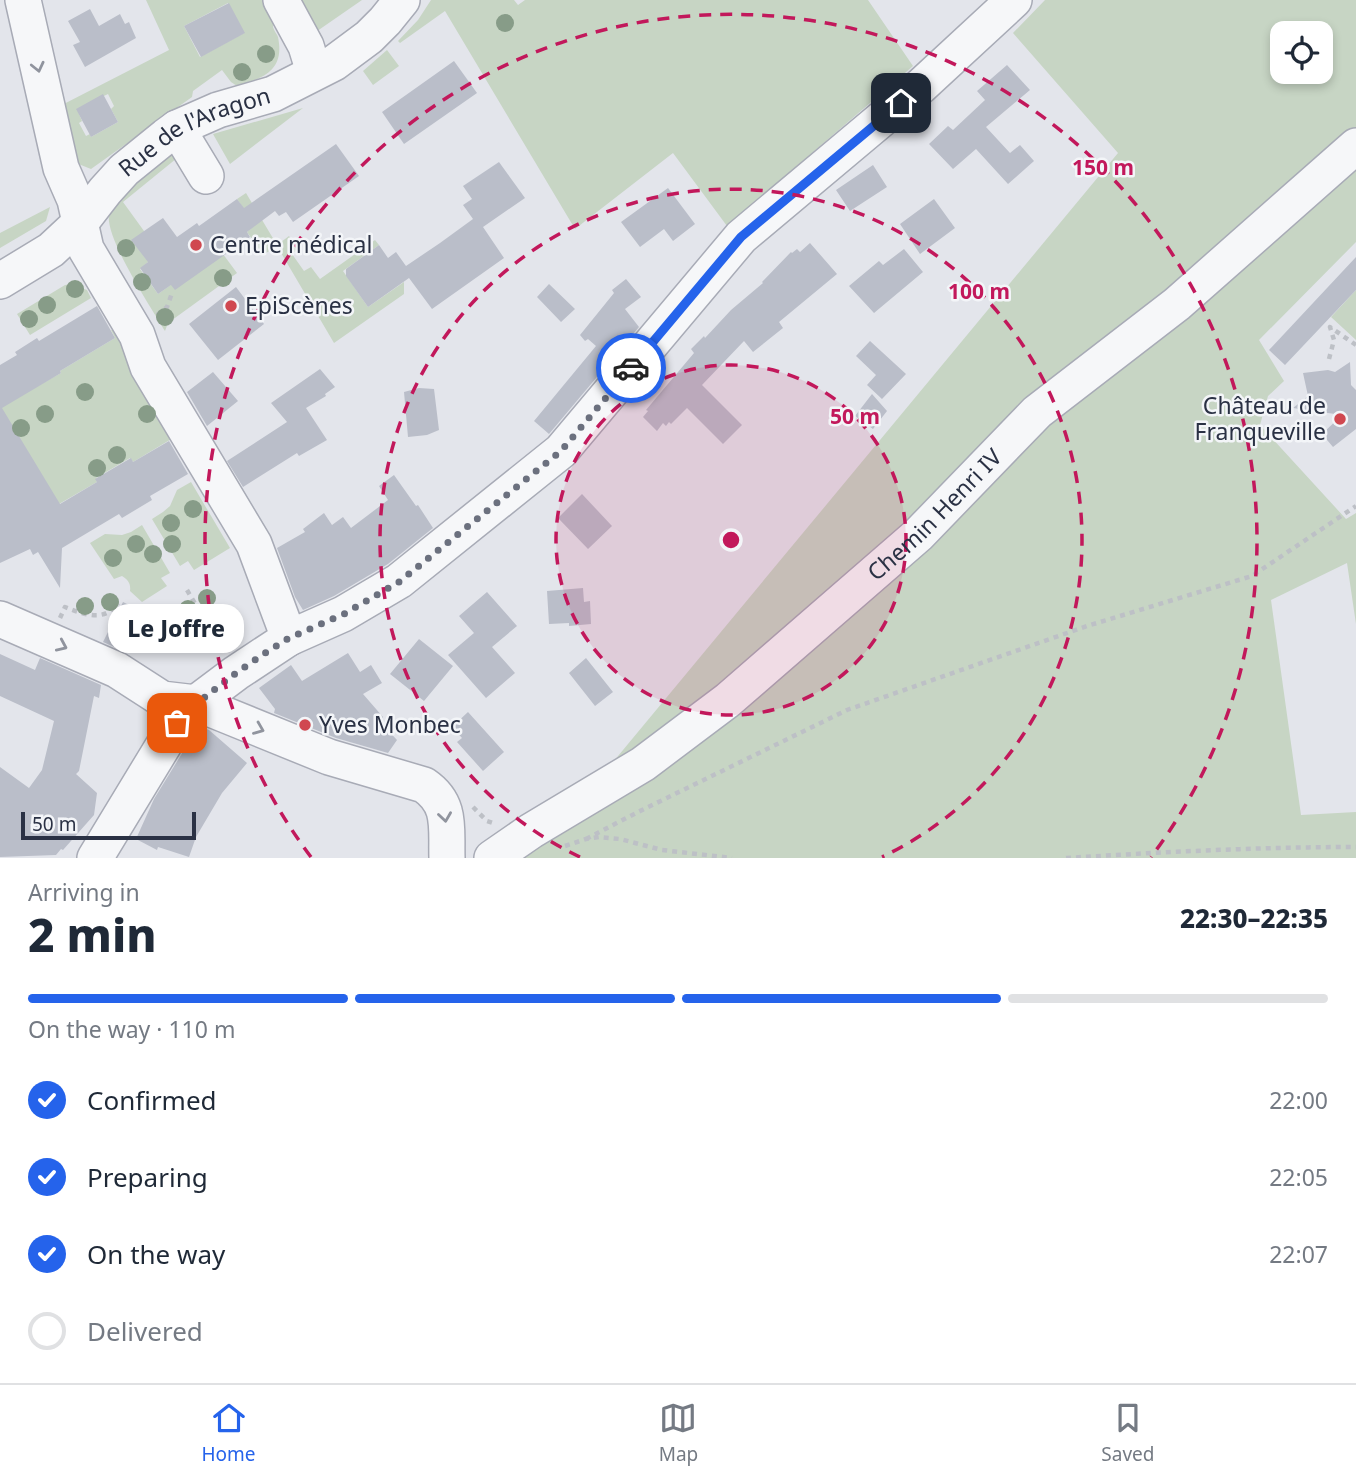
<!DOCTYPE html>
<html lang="en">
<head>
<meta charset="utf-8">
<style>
  body { margin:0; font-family:"Noto Sans",sans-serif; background:#f2f2f3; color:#1f2937; height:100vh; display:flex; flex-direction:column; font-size:26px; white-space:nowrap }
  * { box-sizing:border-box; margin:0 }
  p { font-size:23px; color:#747a83 }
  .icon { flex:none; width:38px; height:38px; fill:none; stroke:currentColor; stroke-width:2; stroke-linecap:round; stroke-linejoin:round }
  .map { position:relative; height:858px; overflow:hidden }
  .details { display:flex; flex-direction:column; background:#fff; flex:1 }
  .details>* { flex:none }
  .tools { position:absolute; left:1270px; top:21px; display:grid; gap:14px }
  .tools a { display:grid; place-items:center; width:63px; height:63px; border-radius:14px; background:#fff; box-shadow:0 4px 10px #0003; font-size:35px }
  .scale { position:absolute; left:21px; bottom:18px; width:175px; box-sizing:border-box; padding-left:7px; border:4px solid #2a3144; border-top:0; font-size:19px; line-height:24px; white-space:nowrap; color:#2a3144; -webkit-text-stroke:5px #f3f5f8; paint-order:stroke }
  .pin { position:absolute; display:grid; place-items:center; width:60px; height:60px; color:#fff; margin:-30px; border-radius:14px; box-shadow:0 4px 10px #0006 }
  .courier { position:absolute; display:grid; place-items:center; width:70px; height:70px; margin:-35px; border:5px solid #2563eb; border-radius:50%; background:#fff; color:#222; box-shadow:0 2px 9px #0007 }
  .bubble { position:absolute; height:49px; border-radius:21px; background:#fff; box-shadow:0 4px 10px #0003; font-size:23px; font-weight:800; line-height:49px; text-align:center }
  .summary em { font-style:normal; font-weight:800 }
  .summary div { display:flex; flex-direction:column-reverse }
  .summary { display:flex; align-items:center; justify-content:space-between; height:119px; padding:0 28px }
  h1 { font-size:46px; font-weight:800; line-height:52px }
  .bar { display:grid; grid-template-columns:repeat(4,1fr); gap:10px 7px; align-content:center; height:84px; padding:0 28px }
  .bar i { height:9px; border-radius:5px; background:#e0e1e3 }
  .bar .current { background:#2563eb }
  .bar p { grid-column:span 4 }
  ol { padding:0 28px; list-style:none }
  li { display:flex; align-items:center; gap:21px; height:77px }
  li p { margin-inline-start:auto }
  li .icon { padding:7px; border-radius:50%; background:#2563eb; color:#fff; stroke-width:4 }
  li:last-child { color:#747a83 }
  li i { width:38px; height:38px; border:4px solid #e0e1e3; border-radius:50% }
  .tabs { display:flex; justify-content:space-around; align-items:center; height:98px; border-top:2px solid #e0e1e3; background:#fff; font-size:19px; color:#747a83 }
  .tabs a { display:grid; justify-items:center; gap:4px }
  .tabs .current { color:#2563eb }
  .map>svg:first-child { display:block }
  .green { fill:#c7d5c4; fill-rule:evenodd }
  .building { fill:#babec9 }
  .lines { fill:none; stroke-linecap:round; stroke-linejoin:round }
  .minor-casing { stroke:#a8abb6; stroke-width:38 }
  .path { stroke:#bdc0c6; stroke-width:4.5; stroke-dasharray:5 5; stroke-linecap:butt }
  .minor { stroke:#f6f7f9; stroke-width:35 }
  .tree { fill:#879c88 }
  .oneway { stroke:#90949e }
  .done { stroke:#6b707e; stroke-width:7; stroke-dasharray:0 12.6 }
  .route { stroke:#2563eb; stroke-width:9 }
  .ring { fill:none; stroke:#c2185b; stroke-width:3.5; stroke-dasharray:12 9 }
  .poi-dot { fill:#d04850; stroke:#f3f5f8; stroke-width:2.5 }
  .labels { text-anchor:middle; stroke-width:5; stroke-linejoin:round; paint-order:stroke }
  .street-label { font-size:23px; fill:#2a3144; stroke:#f3f5f8 }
  .poi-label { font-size:23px; fill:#2a3144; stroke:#f3f5f8; text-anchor:start }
  .centre { fill:#c2185b; stroke:#f3f5f8; stroke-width:3.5 }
  .ring-label { font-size:21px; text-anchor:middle; font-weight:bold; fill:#c2185b; stroke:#f3f5f8; stroke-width:5; stroke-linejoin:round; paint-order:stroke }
</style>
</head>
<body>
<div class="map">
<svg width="1356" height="858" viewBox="0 0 1356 858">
  <rect width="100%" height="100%" fill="#e3e5eb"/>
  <path class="green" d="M 146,0 L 268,0 C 270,7 274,15 274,22 C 274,23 273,25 273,27 C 274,31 277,34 278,37 C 285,71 263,78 237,86 L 231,82 L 222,70 L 193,91 L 192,97 L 91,169 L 66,159 L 56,108 L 169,50 ZM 228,3 L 244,33 L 200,57 L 184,26 ZM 108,94 L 114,106 L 111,109 L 118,122 L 91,137 L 90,134 L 86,136 L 79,123 L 82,121 L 77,109 Z
    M 294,0 L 362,0 L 310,36 Z
    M 431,0 L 514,0 L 518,5 L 525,0 L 868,0 L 913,66 L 727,226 L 673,153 L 575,229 L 445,11 L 400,43 L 398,41 L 418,20 Z
    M 1045,0 L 1356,0 L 1356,242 L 1259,340 L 1284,381 L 1268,396 L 1260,425 L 1346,519 L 1356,513 L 1356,624 L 1347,563 L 1271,600 L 1301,815 L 1356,812 L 1356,858 L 514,858 L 560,826 L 1118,153 L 1013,33 ZM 1283,33 L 1321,33 L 1321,72 L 1283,72 Z
    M 387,50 L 399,66 L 373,85 L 363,71 Z
    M 303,108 L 230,164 L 213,134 Z
    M 178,148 L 182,154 L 123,202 L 144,231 L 148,262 L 140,269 L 158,294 L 220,250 L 237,273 L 168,323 L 165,331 C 152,309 105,238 109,215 C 111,200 165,159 178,148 Z
    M 246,193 L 277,245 L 289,236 L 298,249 L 292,254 L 304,271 L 311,267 L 320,279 L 375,240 L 379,245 L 343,271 L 368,307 L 404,282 L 404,294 L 334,343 L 277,246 L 263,255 L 247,232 L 255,225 L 237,199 Z
    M 50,207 L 46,221 L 0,248 L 0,233 Z
    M 71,284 L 87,290 L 91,298 L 30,335 L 17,314 L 65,285 Z
    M 1356,290 L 1356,340 L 1331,317 Z
    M 111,330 L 113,330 L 179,444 L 173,438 L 133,462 L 130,458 L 96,478 L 97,482 L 40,515 L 0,407 L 61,373 L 60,371 L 115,338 Z
    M 191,482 L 230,548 L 194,570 L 188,561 L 180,566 L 152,519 L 163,512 L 170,506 L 177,490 Z
    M 142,525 L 170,573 L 161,578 L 167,586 L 142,602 L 130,591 C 131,583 128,580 122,576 L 114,579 L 90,543 L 105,534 L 122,535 L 131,532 Z"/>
  <path class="building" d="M 229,3 L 245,33 L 201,57 L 184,26 Z
    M 90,9 L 99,26 L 120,14 L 125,24 L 129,22 L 136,38 L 85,67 L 73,45 L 80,42 L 68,21 Z
    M 454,61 L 477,93 L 404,144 L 382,112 Z
    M 1007,65 L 1030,90 L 986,127 L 1010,153 L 1020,145 L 1034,161 L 1008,184 L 976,149 L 953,169 L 929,144 L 948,126 L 953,130 L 985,100 L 977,91 Z
    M 103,94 L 118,122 L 91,137 L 76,109 Z
    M 336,144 L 359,176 L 293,222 L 286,212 L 279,216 L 275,211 L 247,232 L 250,237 L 175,290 L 171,285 L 158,294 L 140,268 L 148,262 L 131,240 L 163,218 L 177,237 L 197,223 L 199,226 L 237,199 L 244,208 Z
    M 499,162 L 525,198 L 483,227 L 504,258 L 432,309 L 409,278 L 368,307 L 346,276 L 346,269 L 379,245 L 388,258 L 396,252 L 406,266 L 440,243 L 473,219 L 463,205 L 472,199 L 463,186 Z
    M 873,165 L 887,187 L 850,211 L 836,190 Z
    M 668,188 L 695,224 L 673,241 L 664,229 L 640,247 L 621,222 Z
    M 934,199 L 955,228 L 920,254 L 900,224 Z
    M 810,243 L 837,274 L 779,322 L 783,328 L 753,352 L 744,341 L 702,385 L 742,425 L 723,444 L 687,408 L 671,424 L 669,422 L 666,426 L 663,423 L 657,431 L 643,417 L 648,411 L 646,410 L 694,353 L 691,349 L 704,336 L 705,338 L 731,310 L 763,283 L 762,282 L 791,252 L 792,253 L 797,249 L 800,252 Z
    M 904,249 L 923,272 L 874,313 L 849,286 L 879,261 L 883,265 Z
    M 1356,257 L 1356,290 L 1285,365 L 1269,350 Z
    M 626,279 L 641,297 L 625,309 L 639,327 L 549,434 L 534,421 L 596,346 L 588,339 L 585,341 L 580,335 L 614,293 L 612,290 Z
    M 549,284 L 575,309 L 561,322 L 537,297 Z
    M 236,287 L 264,324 L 218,360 L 189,324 Z
    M 97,306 L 115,338 L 60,371 L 61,373 L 2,408 L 60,504 L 97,482 L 95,479 L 131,458 L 133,462 L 169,441 L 188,474 L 150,496 L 152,500 L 122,518 L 119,514 L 62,548 L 60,588 L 38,552 L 33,555 L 30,549 L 0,563 L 0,365 L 17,355 L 15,352 L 37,338 L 39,341 Z
    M 870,341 L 906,374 L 882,399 L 867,385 L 876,375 L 856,356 Z
    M 1350,362 L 1351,385 L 1356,390 L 1356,429 L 1333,447 L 1322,434 L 1342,415 L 1293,408 L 1308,396 L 1303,373 L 1328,370 L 1335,372 Z
    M 320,369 L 335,387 L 325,394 L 326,396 L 306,408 L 327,440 L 299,456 L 297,453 L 243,487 L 227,461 L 287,422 L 271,403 Z
    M 213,372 L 238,401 L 207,426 L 187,392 Z
    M 419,388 L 434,389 L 439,430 L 427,435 L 408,437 L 404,392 Z
    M 872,394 L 887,411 L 873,429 L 855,416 Z
    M 394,475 L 416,506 L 418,505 L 433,528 L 388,564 L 334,596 L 303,610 L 295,597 L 277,548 L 305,532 L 303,529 L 324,513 L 332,525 L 343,517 L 351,528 L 388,500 L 379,486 Z
    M 582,494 L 612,526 L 588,549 L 558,518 Z
    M 583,588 L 584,602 L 590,601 L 591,624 L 569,626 L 569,623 L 549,624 L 547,591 Z
    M 487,592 L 517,626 L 492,647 L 515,673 L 486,698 L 448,655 L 474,633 L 459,616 Z
    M 123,602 L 143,612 L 123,651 L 103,642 Z
    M 419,639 L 453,666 L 424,701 L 390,674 Z
    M 348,653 L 360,672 L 371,665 L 382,683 L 363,694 L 383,717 L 380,722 L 397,740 L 388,753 L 336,738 L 274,713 L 275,709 L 259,688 L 291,665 L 302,681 Z
    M 0,654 L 35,670 L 40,658 L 101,685 L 99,698 L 94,696 L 79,771 L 76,774 L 97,793 L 94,815 L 63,850 L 61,849 L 56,855 L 0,857 L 0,767 L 29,788 L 42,770 L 54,721 L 0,696 Z
    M 586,658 L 613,692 L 595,706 L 569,673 Z
    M 468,712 L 504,752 L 483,771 L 457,742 L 462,738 L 452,727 Z
    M 201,727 L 209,730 L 247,763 L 222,793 L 196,837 L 189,857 L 158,847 L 157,850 L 136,839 L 154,799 L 189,742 Z"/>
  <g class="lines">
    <defs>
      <g id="minor">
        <path d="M 23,0 L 61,168 L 75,200 L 86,249 L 137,335 L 148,367 L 254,544 L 289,638"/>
        <path d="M 281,0 L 306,46 L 310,59 L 316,71"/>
        <path d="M 177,128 L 206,176"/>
        <path id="s1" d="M 0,281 L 51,250 L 81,222 L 105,191 L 124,170 L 166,136 L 177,128 L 218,110 L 273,94 L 334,63 L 369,37 L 385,21 L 402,0"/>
        <path d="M 0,619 L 117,670 L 162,699 L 196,703 L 329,757 L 424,785 C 452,804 446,828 447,858"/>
        <path d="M 95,858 L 177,723 L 196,703 L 236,673 L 289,638 L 343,614 L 399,581 L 561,451 L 741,237 L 921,86 L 1014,0"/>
        <path id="s2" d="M 492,858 L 531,831 L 643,764 L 728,700 L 918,535 L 1037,412 L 1177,304 L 1356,146"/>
      </g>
    </defs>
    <use href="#minor" class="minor-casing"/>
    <path class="path" d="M 157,315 L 167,307 L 172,293
      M 1329,359 L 1334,340 L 1330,327 L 1356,345
      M 187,590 L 223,651
      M 60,618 L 65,607 C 83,614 105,623 118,603
      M 473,807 L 487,821 L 493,823
      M 586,839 L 638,812 L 847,710 L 1087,626 L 1252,576 L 1356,506
      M 565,846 L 586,839 L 599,837 L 620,839 L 662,850 L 732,858
      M 1066,858 C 1162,852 1259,847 1356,847"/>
    <use href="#minor" class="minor"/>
  </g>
  <g class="tree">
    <circle cx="505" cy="23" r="9"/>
    <circle cx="266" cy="54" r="9"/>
    <circle cx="242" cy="72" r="9"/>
    <circle cx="126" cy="248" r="9"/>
    <circle cx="223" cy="278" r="9"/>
    <circle cx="142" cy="282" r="9"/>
    <circle cx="75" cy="289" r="9"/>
    <circle cx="47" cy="305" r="9"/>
    <circle cx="165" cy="317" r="9"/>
    <circle cx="29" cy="319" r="9"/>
    <circle cx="85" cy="392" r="9"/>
    <circle cx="45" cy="414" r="9"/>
    <circle cx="147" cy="414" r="9"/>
    <circle cx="21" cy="428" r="9"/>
    <circle cx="117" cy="455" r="9"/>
    <circle cx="97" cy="468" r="9"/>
    <circle cx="193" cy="509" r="9"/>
    <circle cx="171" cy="523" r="9"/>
    <circle cx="136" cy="544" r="9"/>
    <circle cx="172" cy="544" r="9"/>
    <circle cx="153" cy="554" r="9"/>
    <circle cx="113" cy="558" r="9"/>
    <circle cx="207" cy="598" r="9"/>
    <circle cx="110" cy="602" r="9"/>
    <circle cx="85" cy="606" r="9"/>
    <circle cx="188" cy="609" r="9"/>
    <circle cx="216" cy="615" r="9"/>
    <circle cx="199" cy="625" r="9"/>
    <circle cx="226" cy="631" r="9"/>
    <circle cx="209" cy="640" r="9"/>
  </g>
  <defs><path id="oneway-chevron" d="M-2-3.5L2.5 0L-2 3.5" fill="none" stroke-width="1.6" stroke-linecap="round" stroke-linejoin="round" transform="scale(1.75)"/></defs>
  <g class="oneway">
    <use href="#oneway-chevron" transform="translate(38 67) rotate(77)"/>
    <use href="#oneway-chevron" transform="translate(62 646) rotate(24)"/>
    <use href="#oneway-chevron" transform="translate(259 729) rotate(22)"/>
    <use href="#oneway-chevron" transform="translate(445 817) rotate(82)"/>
  </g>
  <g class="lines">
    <path class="done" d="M 177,723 L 196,704 L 236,673 L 265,653 L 289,638 L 344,614 L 399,582 L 561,451 L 631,368"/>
    <path class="route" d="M 631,368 L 741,237 L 901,103"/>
  </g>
  <circle cx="731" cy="540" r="175" fill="#c2185b" fill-opacity=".12"/>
  <g class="ring">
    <circle cx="731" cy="540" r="175"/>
    <path d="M580 857A351 351 0 1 1 882 857"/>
    <path d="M311 857A526 526 0 1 1 1151 857"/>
  </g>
  <g class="poi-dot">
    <circle cx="196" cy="245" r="7"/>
    <circle cx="231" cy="306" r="7"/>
    <circle cx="1340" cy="419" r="7"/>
    <circle cx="305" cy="725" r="7"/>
  </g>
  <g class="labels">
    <g class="street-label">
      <text dy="8" stroke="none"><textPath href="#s1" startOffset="250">Rue de l'Aragon</textPath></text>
      <text dy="8" stroke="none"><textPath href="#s2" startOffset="562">Chemin Henri IV</textPath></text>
    </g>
    <g class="poi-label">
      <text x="210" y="253">Centre médical</text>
      <text x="245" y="314">EpiScènes</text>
      <text x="1326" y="414" text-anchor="end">Château de<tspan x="1326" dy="26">Franqueville</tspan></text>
      <text x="319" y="733">Yves Monbec</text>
    </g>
  </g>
  <circle cx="731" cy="540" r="10" class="centre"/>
  <g class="ring-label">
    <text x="1103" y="175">150 m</text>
    <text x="979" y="299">100 m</text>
    <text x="855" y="424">50 m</text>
  </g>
</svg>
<div class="tools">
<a><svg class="icon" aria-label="locate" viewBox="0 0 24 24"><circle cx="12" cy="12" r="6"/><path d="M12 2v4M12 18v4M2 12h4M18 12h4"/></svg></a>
</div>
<div class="scale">50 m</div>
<div class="pin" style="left:177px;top:723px;background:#ea580c"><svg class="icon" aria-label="bag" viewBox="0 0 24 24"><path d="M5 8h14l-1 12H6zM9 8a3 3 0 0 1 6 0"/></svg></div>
<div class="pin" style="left:901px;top:103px;background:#1f2937"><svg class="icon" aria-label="home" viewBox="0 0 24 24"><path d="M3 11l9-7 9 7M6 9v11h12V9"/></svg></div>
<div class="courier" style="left:631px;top:368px"><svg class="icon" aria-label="car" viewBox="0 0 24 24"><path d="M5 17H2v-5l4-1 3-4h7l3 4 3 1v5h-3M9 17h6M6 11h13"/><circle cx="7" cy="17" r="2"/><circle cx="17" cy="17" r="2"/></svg></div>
<div class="bubble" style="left:108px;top:604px;width:136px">Le Joffre</div>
</div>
<section class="details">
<div class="summary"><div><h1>2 min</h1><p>Arriving in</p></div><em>22:30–22:35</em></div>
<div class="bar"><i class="current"></i><i class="current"></i><i class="current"></i><i></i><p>On the way · 110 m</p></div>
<ol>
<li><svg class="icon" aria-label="check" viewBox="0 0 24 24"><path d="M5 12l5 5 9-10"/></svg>Confirmed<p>22:00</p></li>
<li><svg class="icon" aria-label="check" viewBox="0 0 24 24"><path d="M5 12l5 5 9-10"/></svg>Preparing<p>22:05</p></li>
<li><svg class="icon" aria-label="check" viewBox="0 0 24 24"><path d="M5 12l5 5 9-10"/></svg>On the way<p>22:07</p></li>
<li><i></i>Delivered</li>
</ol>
</section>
<nav class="tabs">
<a class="current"><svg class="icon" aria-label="home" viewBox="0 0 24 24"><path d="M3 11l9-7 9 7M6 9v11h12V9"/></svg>Home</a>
<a><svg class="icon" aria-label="map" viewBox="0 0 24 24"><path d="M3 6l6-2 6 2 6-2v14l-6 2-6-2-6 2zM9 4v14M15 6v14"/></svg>Map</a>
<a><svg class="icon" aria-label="saved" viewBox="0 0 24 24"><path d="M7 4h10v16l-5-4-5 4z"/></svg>Saved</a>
</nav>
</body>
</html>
